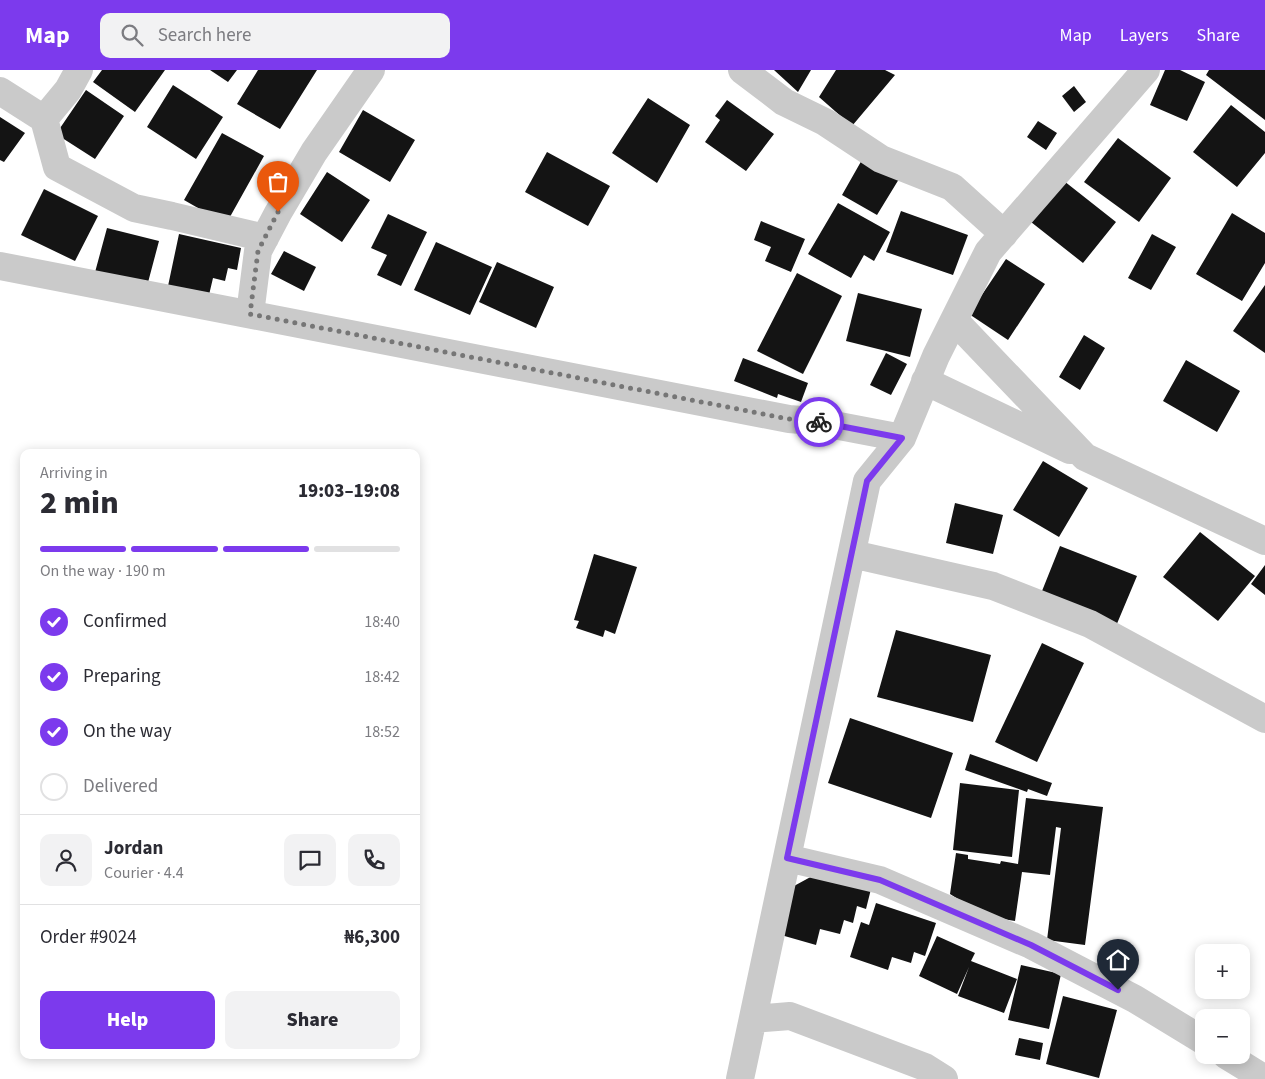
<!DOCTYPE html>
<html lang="en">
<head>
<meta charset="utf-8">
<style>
  body { margin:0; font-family:"Source Sans 3",sans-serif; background:#f2f2f3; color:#2b2b33; height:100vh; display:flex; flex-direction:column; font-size:19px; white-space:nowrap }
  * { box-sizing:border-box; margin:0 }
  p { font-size:16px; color:#7c7c81 }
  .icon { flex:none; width:28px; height:28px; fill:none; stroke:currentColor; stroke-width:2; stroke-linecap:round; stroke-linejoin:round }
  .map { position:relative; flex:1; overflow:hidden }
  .sheet { position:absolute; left:20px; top:379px; width:400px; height:610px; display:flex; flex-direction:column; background:#fff; border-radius:10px; box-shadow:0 2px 12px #0003 }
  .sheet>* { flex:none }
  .tools { position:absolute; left:1195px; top:874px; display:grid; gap:10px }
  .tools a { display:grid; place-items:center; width:55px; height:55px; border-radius:10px; background:#fff; box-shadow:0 2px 12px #0003; font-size:25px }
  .pin { position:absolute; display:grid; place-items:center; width:42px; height:42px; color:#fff; margin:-51px -21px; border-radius:50% 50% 50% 0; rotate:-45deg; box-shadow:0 0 5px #0007 }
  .pin .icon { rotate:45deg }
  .courier { position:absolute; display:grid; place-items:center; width:50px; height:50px; margin:-25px; border:4px solid #7c3aed; border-radius:50%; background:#fff; color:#222; box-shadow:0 1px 6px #0007 }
  .overview em { font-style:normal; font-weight:800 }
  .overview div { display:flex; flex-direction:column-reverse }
  .overview { display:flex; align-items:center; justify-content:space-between; height:85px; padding:0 20px }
  h1 { font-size:32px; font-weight:800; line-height:38px }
  .bar { display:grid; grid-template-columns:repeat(4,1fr); gap:8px 5px; align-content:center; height:60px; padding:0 20px }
  .bar i { height:6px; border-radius:4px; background:#e1e1e2 }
  .bar .active { background:#7c3aed }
  .bar p { grid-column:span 4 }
  .line { display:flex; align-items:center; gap:12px; padding:0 20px; border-top:1px solid #e1e1e2 }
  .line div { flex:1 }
  .round { display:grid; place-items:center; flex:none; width:52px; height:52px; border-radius:10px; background:#f2f2f3 }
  ol { padding:0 20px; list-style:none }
  li { display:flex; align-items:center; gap:15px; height:55px }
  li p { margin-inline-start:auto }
  li .icon { padding:5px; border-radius:50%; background:#7c3aed; color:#fff; stroke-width:4 }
  li:last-child { color:#7c7c81 }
  li i { width:28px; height:28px; border:2px solid #e1e1e2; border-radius:50% }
  .primary-button { display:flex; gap:10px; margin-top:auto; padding:10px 20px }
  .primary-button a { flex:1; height:58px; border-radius:10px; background:#7c3aed; color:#fff; font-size:20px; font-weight:800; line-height:58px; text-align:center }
  .primary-button a+a { background:#f2f2f3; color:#2b2b33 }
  header { display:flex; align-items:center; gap:30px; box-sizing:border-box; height:70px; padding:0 25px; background:#7c3aed; color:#fff }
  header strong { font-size:24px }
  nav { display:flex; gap:28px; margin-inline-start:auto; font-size:18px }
  .search { width:350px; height:45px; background:#f2f2f3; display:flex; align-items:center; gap:12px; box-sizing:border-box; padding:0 18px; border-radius:10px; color:#7c7c81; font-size:19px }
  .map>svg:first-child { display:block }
  .building { fill:#141414 }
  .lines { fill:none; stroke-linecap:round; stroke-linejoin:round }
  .minor { stroke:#cacaca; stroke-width:28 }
  .done { stroke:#767676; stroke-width:5; stroke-dasharray:0 9 }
  .route { stroke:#7c3aed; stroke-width:6 }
</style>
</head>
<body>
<header>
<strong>Map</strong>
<div class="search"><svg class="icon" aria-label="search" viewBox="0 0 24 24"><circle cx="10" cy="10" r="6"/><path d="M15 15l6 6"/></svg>Search here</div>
<nav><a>Map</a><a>Layers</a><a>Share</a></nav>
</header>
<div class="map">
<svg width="1265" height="1009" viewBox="0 0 1265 1009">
  <rect width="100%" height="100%" fill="#fff"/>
  <path class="building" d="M 102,0 L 165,0 L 135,42 L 93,12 Z
    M 210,0 L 237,0 L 228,12 Z
    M 258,0 L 317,0 L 280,59 L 237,34 Z
    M 774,0 L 811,0 L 798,22 Z
    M 836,0 L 885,0 L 895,5 L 852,56 L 819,27 Z
    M 1165,0 L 1180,0 L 1205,12 L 1187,51 L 1150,35 Z
    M 1209,0 L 1265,0 L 1265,50 L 1206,5 Z
    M 173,15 L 223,47 L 196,89 L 147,57 Z
    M 1074,16 L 1086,32 L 1074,42 L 1062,26 Z
    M 86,20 L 124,46 L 95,89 L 56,64 Z
    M 648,28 L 690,55 L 657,113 L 612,83 Z
    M 727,30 L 774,64 L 746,101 L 705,72 L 720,50 L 715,46 Z
    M 1231,35 L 1265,62 L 1265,83 L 1237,117 L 1193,82 Z
    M 363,40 L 415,70 L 390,112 L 339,82 Z
    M 0,47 L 25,63 L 4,92 L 0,90 Z
    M 1038,51 L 1057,63 L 1046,80 L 1027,67 Z
    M 222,63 L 264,86 L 226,154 L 184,130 Z
    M 1118,68 L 1171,108 L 1139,152 L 1084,112 Z
    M 547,82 L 610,116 L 588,156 L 525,122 Z
    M 863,88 L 899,109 L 877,145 L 842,125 Z
    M 327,102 L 370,130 L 342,172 L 300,144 Z
    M 1064,111 L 1116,152 L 1083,193 L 1031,152 Z
    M 44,119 L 98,146 L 75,191 L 21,165 Z
    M 838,133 L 890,162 L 874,191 L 864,185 L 851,208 L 808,184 Z
    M 901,141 L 968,165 L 953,205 L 886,182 Z
    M 1232,143 L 1265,163 L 1265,193 L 1242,231 L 1196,204 Z
    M 388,144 L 427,162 L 401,216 L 377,205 L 387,185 L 371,178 Z
    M 761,151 L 805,169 L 791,202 L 765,191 L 771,177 L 754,170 Z
    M 107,158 L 159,171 L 146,220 L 94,206 Z
    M 179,164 L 241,178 L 237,200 L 228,198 L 225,211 L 213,208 L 209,225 L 168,216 Z
    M 1152,164 L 1176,177 L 1151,220 L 1128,208 Z
    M 436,172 L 492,197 L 470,245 L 414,220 Z
    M 284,181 L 316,197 L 304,221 L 271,204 Z
    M 1006,189 L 1045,214 L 1008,270 L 969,244 Z
    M 497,192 L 554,217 L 536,258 L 479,232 Z
    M 797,203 L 842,226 L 803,304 L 757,281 Z
    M 1265,215 L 1265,283 L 1233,261 Z
    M 858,223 L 922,239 L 910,287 L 846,271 Z
    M 1084,265 L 1105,278 L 1080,320 L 1059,307 Z
    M 886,283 L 907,294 L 891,325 L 870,315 Z
    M 743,288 L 808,313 L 801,332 L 778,324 L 777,328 L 734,311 Z
    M 1186,290 L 1240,321 L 1217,362 L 1163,331 Z
    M 1043,391 L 1088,418 L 1059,467 L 1013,440 Z
    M 955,433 L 1003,445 L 993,484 L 946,473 Z
    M 1200,462 L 1255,506 L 1218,551 L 1163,507 Z
    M 1060,476 L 1137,506 L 1116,556 L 1040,526 Z
    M 594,484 L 637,497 L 615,564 L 605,560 L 603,567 L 576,558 L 579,551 L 574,550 Z
    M 1265,495 L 1265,525 L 1251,514 Z
    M 896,560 L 991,585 L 973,652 L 877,627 Z
    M 1042,573 L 1084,593 L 1037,692 L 995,672 Z
    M 850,648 L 953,683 L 931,748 L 828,713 Z
    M 970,684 L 1052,713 L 1047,726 L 1028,719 L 1027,722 L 965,700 Z
    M 960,713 L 1019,720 L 1012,787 L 953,780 Z
    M 1026,728 L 1103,737 L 1085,875 L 1047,870 L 1061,758 L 1056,757 L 1050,805 L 1022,802 L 1015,851 L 985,846 L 950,824 L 956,783 L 968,785 L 968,789 L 1000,794 L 1001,791 L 1018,794 Z
    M 816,804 L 871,819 L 866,839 L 857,836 L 853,853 L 844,850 L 840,864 L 820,859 L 816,875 L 781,865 L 794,816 Z
    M 876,833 L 936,853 L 925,886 L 914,882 L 911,893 L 892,887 L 888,900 L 850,887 L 861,852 L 869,855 Z
    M 937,866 L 975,883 L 971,891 L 1017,909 L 1004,943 L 958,926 L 969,897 L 957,924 L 919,906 Z
    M 1021,895 L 1061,904 L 1049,959 L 1008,950 Z
    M 1063,926 L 1117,940 L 1099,1008 L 1046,994 Z
    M 1019,968 L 1043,973 L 1040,990 L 1015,985 Z"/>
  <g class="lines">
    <path class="minor" d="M 742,0 L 784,32 L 825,52 L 881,89 L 952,117 L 1004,164
      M 0,21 L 44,49 L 57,97 L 134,138 L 172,146 L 265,168
      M 44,49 L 68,20 L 79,0
      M 0,196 L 789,349 L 813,351 L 902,368 L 867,411 L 740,1009
      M 250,244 L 258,181 L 278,143 L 314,82 L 371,0
      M 954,250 L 1085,387 L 1265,471
      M 925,311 L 1070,380
      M 902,368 L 936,286 L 988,182 L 1146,0
      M 852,484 L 993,516 L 1090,554 L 1265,649
      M 787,788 L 880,810 L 1031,875 L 1135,929 L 1204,971
      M 753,949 L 790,946 L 925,997 L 944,1009
      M 1226,985 L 1265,1009"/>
  </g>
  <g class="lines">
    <path class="done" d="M 278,142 L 258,181 L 250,244 L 789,349 L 819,352"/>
    <path class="route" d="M 819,352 L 902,368 L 867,411 L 787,788 L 880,810 L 1031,875 L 1118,920"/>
  </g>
</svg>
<div class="tools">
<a>+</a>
<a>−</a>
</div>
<div class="pin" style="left:278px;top:142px;background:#ea580c"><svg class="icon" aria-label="bag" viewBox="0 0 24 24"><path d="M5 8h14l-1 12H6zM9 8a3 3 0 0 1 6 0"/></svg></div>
<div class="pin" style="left:1118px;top:920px;background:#1f2937"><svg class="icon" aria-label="home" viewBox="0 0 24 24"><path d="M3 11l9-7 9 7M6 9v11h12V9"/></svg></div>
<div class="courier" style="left:819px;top:352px"><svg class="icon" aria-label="bike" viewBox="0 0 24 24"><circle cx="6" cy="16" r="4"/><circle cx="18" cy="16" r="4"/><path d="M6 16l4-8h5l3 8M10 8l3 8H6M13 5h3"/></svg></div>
<section class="sheet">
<div class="overview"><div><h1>2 min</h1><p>Arriving in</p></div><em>19:03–19:08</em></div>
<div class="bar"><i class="active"></i><i class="active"></i><i class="active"></i><i></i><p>On the way · 190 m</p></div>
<ol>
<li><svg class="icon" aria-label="check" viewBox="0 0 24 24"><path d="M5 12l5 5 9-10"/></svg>Confirmed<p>18:40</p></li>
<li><svg class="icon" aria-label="check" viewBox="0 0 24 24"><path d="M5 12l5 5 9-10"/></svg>Preparing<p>18:42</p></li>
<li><svg class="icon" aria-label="check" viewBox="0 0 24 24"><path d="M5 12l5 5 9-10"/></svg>On the way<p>18:52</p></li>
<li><i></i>Delivered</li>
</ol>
<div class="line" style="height:90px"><a class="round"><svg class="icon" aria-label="person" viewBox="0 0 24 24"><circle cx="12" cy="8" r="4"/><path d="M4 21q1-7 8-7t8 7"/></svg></a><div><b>Jordan</b><p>Courier · 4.4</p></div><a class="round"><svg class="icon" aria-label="chat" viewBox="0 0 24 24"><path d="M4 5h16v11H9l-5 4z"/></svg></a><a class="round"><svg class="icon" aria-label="phone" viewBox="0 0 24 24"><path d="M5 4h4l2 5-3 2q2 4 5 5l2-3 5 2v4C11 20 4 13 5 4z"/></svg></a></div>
<div class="line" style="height:65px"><div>Order #9024</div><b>₦6,300</b></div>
<div class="primary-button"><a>Help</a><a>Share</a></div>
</section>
</div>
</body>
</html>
